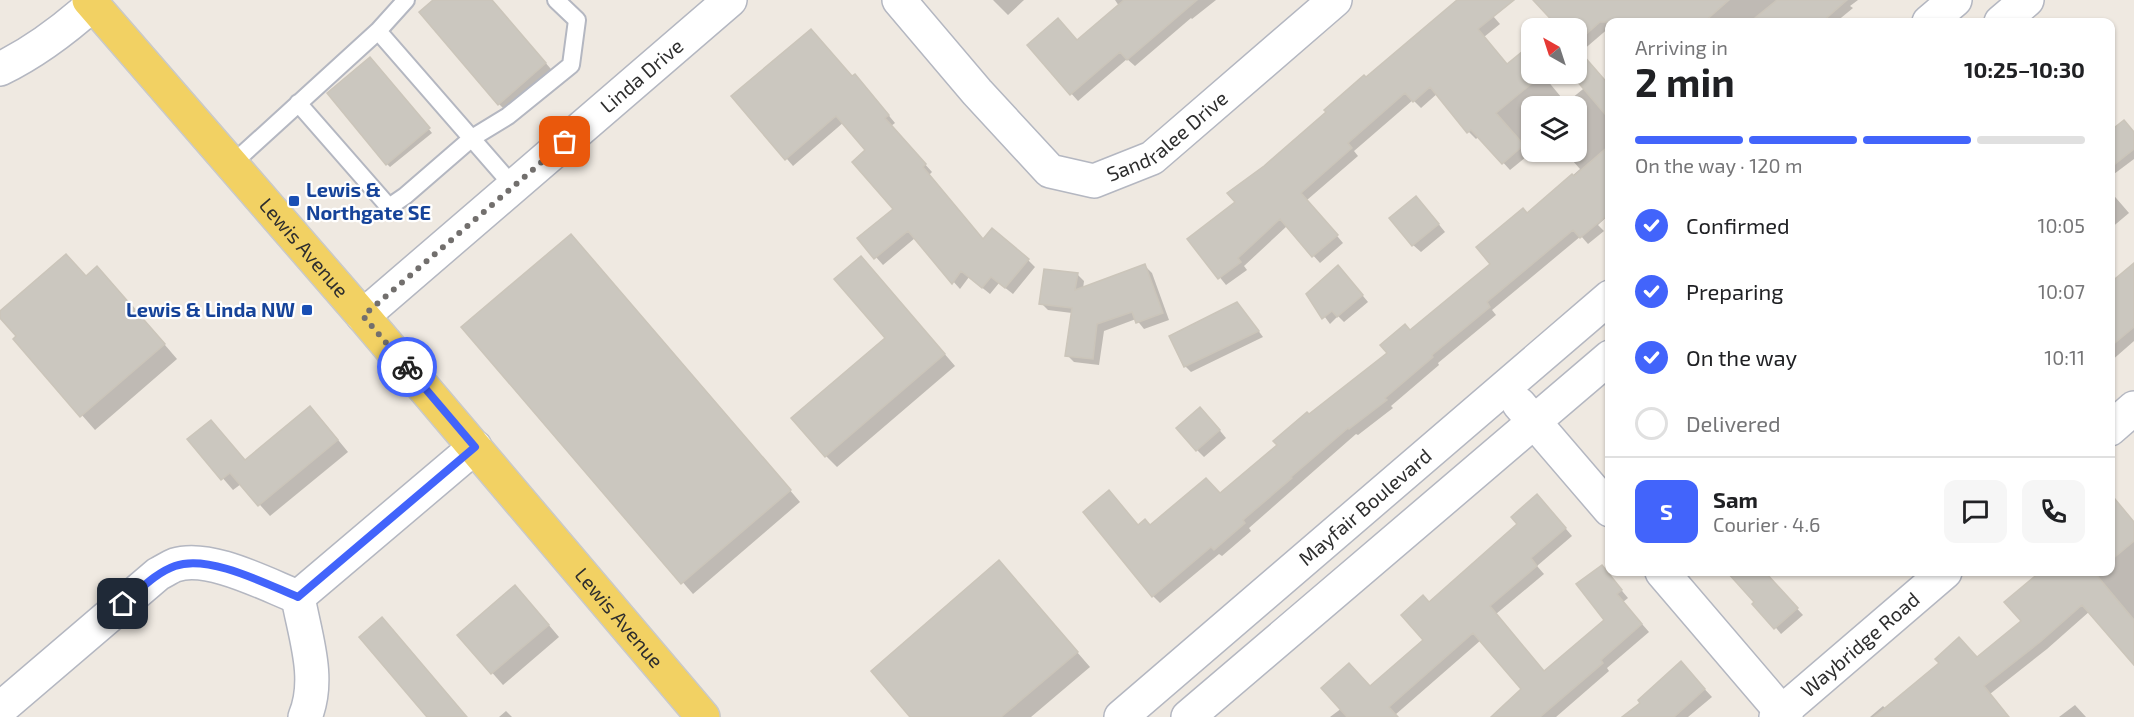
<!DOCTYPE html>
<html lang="en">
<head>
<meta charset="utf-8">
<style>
  body { margin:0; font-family:"Exo 2",sans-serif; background:#f6f6f6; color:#202124; height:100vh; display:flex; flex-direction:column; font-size:22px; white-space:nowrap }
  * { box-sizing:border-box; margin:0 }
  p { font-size:20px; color:#757577 }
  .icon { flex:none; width:33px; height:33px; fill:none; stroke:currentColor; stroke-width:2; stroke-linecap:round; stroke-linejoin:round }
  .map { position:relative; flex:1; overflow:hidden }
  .side { position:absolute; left:1605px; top:18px; width:510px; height:558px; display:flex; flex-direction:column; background:#fff; border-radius:12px; box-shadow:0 2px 4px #0004 }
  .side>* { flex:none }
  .needle { width:39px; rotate:321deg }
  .controls { position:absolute; left:1521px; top:18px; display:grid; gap:12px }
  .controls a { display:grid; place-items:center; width:66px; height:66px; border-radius:12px; background:#fff; box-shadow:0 2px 4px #0004; font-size:30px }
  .pin { position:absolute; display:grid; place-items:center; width:51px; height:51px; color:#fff; margin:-26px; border-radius:12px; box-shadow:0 3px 9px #0006 }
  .courier { position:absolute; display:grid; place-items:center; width:60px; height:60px; margin:-30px; border:4px solid #4264fb; border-radius:50%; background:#fff; color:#222; box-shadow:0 2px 8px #0007 }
  .summary em { font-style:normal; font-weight:700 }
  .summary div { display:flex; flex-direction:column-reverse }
  .summary { display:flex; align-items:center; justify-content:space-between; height:102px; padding:0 30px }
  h1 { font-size:39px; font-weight:700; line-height:45px }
  .bar { display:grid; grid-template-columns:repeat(4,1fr); gap:9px 6px; align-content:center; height:72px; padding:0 30px }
  .bar i { height:8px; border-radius:4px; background:#e0e0e0 }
  .bar .selected { background:#4264fb }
  .bar p { grid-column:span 4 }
  .line { display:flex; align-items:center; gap:15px; padding:0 30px; border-top:2px solid #e0e0e0 }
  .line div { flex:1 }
  .round { display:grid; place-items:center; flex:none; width:63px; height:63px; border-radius:12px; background:#f6f6f6 }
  ol { padding:0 30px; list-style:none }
  li { display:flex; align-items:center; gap:18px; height:66px }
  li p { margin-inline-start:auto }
  li .icon { padding:6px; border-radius:50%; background:#4264fb; color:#fff; stroke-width:4 }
  li:last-child { color:#757577 }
  li i { width:33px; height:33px; border:3px solid #e0e0e0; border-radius:50% }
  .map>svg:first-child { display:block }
  .shadow { fill:#0003 }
  .building { fill:#cbc7bf; stroke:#cbc5ba; stroke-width:1.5 }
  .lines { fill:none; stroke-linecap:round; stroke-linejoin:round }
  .lane-casing { stroke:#b4b7c1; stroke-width:20 }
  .street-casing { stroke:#b4b7c1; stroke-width:36 }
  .primary-casing { stroke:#c9c9c9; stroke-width:36 }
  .lane { stroke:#fff; stroke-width:16 }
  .street { stroke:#fff; stroke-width:33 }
  .primary { stroke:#f2d163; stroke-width:33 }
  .done { stroke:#726f6d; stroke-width:6; stroke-dasharray:0 10.8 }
  .route { stroke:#4264fb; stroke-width:8 }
  .transit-dot { fill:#1a4fb4; stroke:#fff; stroke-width:2 }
  .labels { text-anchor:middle; stroke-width:4.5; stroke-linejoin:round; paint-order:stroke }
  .street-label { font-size:20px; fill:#2e2e2e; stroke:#fff }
  .transit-label { font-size:20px; font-weight:bold; fill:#164399; stroke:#fff; text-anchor:start }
</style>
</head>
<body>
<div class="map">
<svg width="2134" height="717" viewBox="0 0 2134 717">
  <rect width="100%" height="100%" fill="#efe9e1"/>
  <path class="shadow" d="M 436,0 L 492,0 L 556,75 L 510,115 L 499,104 Z
    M 993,0 L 1024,0 L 1008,15 Z
    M 1115,0 L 1216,0 L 1192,19 L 1191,18 L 1135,66 L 1127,59 L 1078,101 L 1029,46 L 1078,41 L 1119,6 Z
    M 1459,0 L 1479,0 L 1500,24 L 1484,37 L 1508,66 L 1532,74 L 1542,74 L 1566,103 L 1599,76 L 1610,87 L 1610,214 L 1598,225 L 1604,231 L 1588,244 L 1581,236 L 1492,310 L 1496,315 L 1438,363 L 1439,365 L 1391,406 L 1393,408 L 1358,435 L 1356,434 L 1249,528 L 1251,531 L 1222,556 L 1219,554 L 1160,603 L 1153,596 L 1139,526 L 1150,527 L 1220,495 L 1279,445 L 1309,416 L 1389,353 L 1410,332 L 1492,264 L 1528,215 L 1580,169 L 1565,152 L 1576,152 L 1576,106 L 1532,106 L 1532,152 L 1510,170 L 1479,136 L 1476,139 L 1469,132 L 1438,93 L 1421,108 L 1413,100 L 1354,151 L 1358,156 L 1307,200 L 1343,243 L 1320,263 L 1287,226 L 1244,266 L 1247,270 L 1226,285 L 1189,239 L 1237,202 L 1265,167 Z
    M 1535,0 L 1858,0 L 1850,6 L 1853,8 L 1836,22 L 1635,22 L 1628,14 L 1614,22 L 1610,22 L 1610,27 L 1582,51 L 1576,46 L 1576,28 L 1561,28 Z
    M 374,62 L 432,133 L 390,167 L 387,164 Z
    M 852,78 L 862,83 L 895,123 L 891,126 L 932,172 L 929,175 L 984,241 L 1028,260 L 1035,267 L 1013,294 L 999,283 L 990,294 L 969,277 L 960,289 L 915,238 L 883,265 L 860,239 L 895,209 L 867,150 L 844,122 L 793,166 L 733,96 Z
    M 2110,133 L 2134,133 L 2134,159 L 2110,177 Z
    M 2110,191 L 2129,213 L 2110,229 Z
    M 1424,206 L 1445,232 L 1421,252 L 1413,245 Z
    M 582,247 L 800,502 L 693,594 L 463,328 Z
    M 2134,265 L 2134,341 L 2110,362 L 2110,285 Z
    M 1145,266 L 1152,273 L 1169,320 L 1144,329 L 1136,319 L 1104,331 L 1099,365 L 1074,362 L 1067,355 L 1072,313 L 1048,310 L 1041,303 L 1077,274 L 1084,281 L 1083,289 Z
    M 872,269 L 955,366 L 837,467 L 826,456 L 887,339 Z
    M 1344,273 L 1368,302 L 1344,322 L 1338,316 L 1330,324 L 1308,294 Z
    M 86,277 L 111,282 L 177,359 L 95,430 L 15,339 L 18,336 L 0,316 L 0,313 Z
    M 1243,310 L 1263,337 L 1191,372 L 1185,366 Z
    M 1208,416 L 1226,438 L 1204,457 L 1197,450 Z
    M 321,419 L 348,452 L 270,516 L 241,484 L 233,490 L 190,440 L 211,422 L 246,461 Z
    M 2110,501 L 2134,522 L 2134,663 L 2090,611 L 2047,649 L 1990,694 L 2009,717 L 1870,717 L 1883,706 L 1886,709 L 1977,659 L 2023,622 L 2007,603 L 2042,572 L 2110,572 Z
    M 1544,503 L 1572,536 L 1537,566 L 1544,574 L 1496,614 L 1545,673 L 1606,621 L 1602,567 L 1628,598 L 1623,602 L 1649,632 L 1607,668 L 1609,671 L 1556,717 L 1493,717 L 1523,690 L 1481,640 L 1395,715 L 1397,717 L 1330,717 L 1370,687 L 1425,640 L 1429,603 Z
    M 999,562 L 1090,667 L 1031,717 L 912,717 Z
    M 1730,572 L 1763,572 L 1803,615 L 1781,634 Z
    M 526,598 L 559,637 L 503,685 L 459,635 Z
    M 1688,671 L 1712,697 L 1688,717 L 1624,717 Z
    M 2075,705 L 2086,717 L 2059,717 Z
    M 506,711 L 512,717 L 499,717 Z"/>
  <path class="building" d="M 433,0 L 492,0 L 546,63 L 498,105 L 419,12 Z
    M 1124,0 L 1197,0 L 1127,60 L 1120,52 L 1070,95 L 1027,45 L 1058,18 L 1077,40 Z
    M 1457,0 L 1514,0 L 1478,29 L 1507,64 L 1523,51 L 1532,61 L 1532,74 L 1543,74 L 1496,113 L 1524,145 L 1502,164 L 1471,130 L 1467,133 L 1430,87 L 1413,102 L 1405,93 L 1348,143 L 1352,148 L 1301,193 L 1338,235 L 1312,257 L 1280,219 L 1238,258 L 1241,262 L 1218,279 L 1187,239 L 1235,202 L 1227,193 L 1264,166 L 1326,112 L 1324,110 L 1364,75 L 1366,77 Z
    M 1533,0 L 1729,0 L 1704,22 L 1600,22 L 1576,43 L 1576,28 L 1559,28 Z
    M 1777,0 L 1847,0 L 1822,22 L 1750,22 Z
    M 811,29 L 852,76 L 855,74 L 889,115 L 885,118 L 926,164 L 923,167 L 983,239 L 992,228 L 1029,259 L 1005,288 L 991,277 L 982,288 L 961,271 L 952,284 L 908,231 L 874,259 L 857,238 L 893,209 L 852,162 L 865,150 L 836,116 L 785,160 L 731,96 Z
    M 1576,47 L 1610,86 L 1610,120 L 1576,80 Z
    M 370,57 L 430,128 L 386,165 L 327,93 Z
    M 2124,120 L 2134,132 L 2134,149 L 2110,168 L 2110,131 Z
    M 1610,145 L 1610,213 L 1580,238 L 1573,230 L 1487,302 L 1490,307 L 1432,355 L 1433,357 L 1385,398 L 1387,400 L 1349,429 L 1348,428 L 1291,477 L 1292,478 L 1243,520 L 1245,523 L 1214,550 L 1211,547 L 1152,597 L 1083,512 L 1109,490 L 1138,525 L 1145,519 L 1150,525 L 1206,478 L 1220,493 L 1277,445 L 1273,441 L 1307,412 L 1309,414 L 1387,353 L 1380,345 L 1405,324 L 1410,330 L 1490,264 L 1476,247 L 1523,208 L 1527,213 L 1572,174 L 1574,176 Z
    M 1416,196 L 1439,224 L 1412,246 L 1389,218 Z
    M 571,234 L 791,490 L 681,584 L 461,327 Z
    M 66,254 L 86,276 L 97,266 L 165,344 L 80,417 L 13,339 L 16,336 L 0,318 L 0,311 Z
    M 861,256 L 945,354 L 825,457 L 791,418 L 885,338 L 834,279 Z
    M 2134,263 L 2134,327 L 2110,347 L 2110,283 Z
    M 1145,264 L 1163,313 L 1136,323 L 1132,312 L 1097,324 L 1093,359 L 1065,356 L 1072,308 L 1039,304 L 1044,269 L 1078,273 L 1075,290 Z
    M 1338,265 L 1363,295 L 1337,317 L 1332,311 L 1322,319 L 1306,294 Z
    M 1237,302 L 1259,331 L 1184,367 L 1169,336 Z
    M 310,406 L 338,440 L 258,506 L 230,473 L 221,480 L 187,439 L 211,420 L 245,460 Z
    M 1200,407 L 1220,430 L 1196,451 L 1176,428 Z
    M 2110,493 L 2134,522 L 2134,541 L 2110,561 Z
    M 1537,494 L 1566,528 L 1531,558 L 1537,566 L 1490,606 L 1544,671 L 1604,620 L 1576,584 L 1602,565 L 1622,590 L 1617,594 L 1642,624 L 1601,660 L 1603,663 L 1540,717 L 1491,717 L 1521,689 L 1473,633 L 1389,707 L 1398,717 L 1347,717 L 1321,688 L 1349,663 L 1370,686 L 1423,640 L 1401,615 L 1423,595 L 1429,602 L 1517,524 L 1511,517 Z
    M 999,560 L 1078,652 L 1001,717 L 910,717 L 871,671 Z
    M 1727,572 L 1765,572 L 1798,608 L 1774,629 L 1752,604 L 1754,602 Z
    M 2040,572 L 2094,572 L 2134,620 L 2134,665 L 2082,605 L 2040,642 L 1984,686 L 2009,717 L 1874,717 L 1939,663 L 1935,659 L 1959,637 L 1977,657 L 2021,621 L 2004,602 Z
    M 515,585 L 549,625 L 491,674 L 457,635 Z
    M 382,617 L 467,717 L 427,717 L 359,637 Z
    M 1681,661 L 1705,689 L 1674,717 L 1622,717 L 1640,703 L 1638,700 Z"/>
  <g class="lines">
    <defs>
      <path id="lane" d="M 378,31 L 406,0
        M 298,103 L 389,207 L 405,196 L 472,138 L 508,116 L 571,65 L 577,20 L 556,0
        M 232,164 L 378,31 L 514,187"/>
      <g id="street">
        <path id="s1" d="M 899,0 L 977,92 L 1050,171 L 1094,181 L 1152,158 L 1335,0"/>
        <path d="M 1929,22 L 1955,0"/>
        <path d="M 2001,22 L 2027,0"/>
        <path d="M 0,69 C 35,52 64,30 93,4"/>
        <path id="s2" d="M 363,316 L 730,0"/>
        <path d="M 1519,404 L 1610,510"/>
        <path d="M 2110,429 L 2134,408"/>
        <path d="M 1662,572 L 1786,717"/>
        <path d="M 298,597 L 475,447"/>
        <path d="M 298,597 C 305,636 321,679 305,717"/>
        <path d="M 0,709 L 158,574 C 164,571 170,567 175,565 C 209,554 265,584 298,597"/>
        <path id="s3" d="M 1121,717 L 1610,297"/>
        <path d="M 1188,717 L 1610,357"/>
        <path id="s4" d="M 1776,717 L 1945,572"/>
      </g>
      <g id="primary">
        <path id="s5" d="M 89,0 L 363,316 L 703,717"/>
      </g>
    </defs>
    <use href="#lane" class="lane-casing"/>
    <use href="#street" class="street-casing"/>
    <use href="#primary" class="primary-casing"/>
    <use href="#lane" class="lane"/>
    <use href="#street" class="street"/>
    <use href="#primary" class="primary"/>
  </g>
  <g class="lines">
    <path class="done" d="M 407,367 L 363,316 L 565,142"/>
    <path class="route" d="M 123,604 C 139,591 155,573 175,566 C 209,554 266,584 298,597 L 475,447 L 407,367"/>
  </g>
  <g class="transit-dot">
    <rect x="288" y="195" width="12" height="12" rx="3"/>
    <rect x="301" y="304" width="12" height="12" rx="3"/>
  </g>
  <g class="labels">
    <g class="street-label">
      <text dy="7" stroke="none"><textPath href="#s2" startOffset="368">Linda Drive</textPath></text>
      <text dy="7" stroke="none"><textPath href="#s1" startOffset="360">Sandralee Drive</textPath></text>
      <text dy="7" stroke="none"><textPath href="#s5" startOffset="328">Lewis Avenue</textPath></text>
      <text dy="7" stroke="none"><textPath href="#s3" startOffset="322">Mayfair Boulevard</textPath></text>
      <text dy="7" stroke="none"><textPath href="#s5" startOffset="814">Lewis Avenue</textPath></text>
      <text dy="7" stroke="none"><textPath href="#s4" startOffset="111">Waybridge Road</textPath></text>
    </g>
    <g class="transit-label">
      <text x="306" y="197">Lewis &amp;<tspan x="306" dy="23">Northgate SE</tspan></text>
      <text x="295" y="317" text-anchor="end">Lewis &amp; Linda NW</text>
    </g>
  </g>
</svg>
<div class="controls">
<a><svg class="needle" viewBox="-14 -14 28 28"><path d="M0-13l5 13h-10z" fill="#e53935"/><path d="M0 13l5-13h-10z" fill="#757577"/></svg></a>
<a><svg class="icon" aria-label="layers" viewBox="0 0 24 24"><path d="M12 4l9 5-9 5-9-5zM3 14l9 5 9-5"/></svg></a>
</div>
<div class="pin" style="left:565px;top:142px;background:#ea580c"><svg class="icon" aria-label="bag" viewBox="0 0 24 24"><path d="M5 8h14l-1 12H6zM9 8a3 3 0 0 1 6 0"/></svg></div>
<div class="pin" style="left:123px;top:604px;background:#1f2937"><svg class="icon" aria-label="home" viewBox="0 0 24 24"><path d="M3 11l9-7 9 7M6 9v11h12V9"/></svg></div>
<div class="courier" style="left:407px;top:367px"><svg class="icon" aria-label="bike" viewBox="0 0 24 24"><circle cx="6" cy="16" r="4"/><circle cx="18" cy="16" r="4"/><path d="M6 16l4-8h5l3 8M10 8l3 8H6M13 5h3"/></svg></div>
<section class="side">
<div class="summary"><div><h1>2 min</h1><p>Arriving in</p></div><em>10:25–10:30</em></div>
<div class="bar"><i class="selected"></i><i class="selected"></i><i class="selected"></i><i></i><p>On the way · 120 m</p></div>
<ol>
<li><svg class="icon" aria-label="check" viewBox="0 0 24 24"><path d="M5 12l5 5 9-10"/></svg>Confirmed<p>10:05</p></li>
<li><svg class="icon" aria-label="check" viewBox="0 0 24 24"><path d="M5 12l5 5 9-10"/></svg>Preparing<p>10:07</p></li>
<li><svg class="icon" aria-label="check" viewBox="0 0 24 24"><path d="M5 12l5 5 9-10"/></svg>On the way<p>10:11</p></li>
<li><i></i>Delivered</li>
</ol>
<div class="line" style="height:108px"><b class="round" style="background:#4264fb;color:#fff">S</b><div><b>Sam</b><p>Courier · 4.6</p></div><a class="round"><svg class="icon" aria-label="chat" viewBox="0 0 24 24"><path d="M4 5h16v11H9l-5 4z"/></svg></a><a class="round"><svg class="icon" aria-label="phone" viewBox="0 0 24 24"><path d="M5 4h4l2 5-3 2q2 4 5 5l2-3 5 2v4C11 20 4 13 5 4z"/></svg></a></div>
</section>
</div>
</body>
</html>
